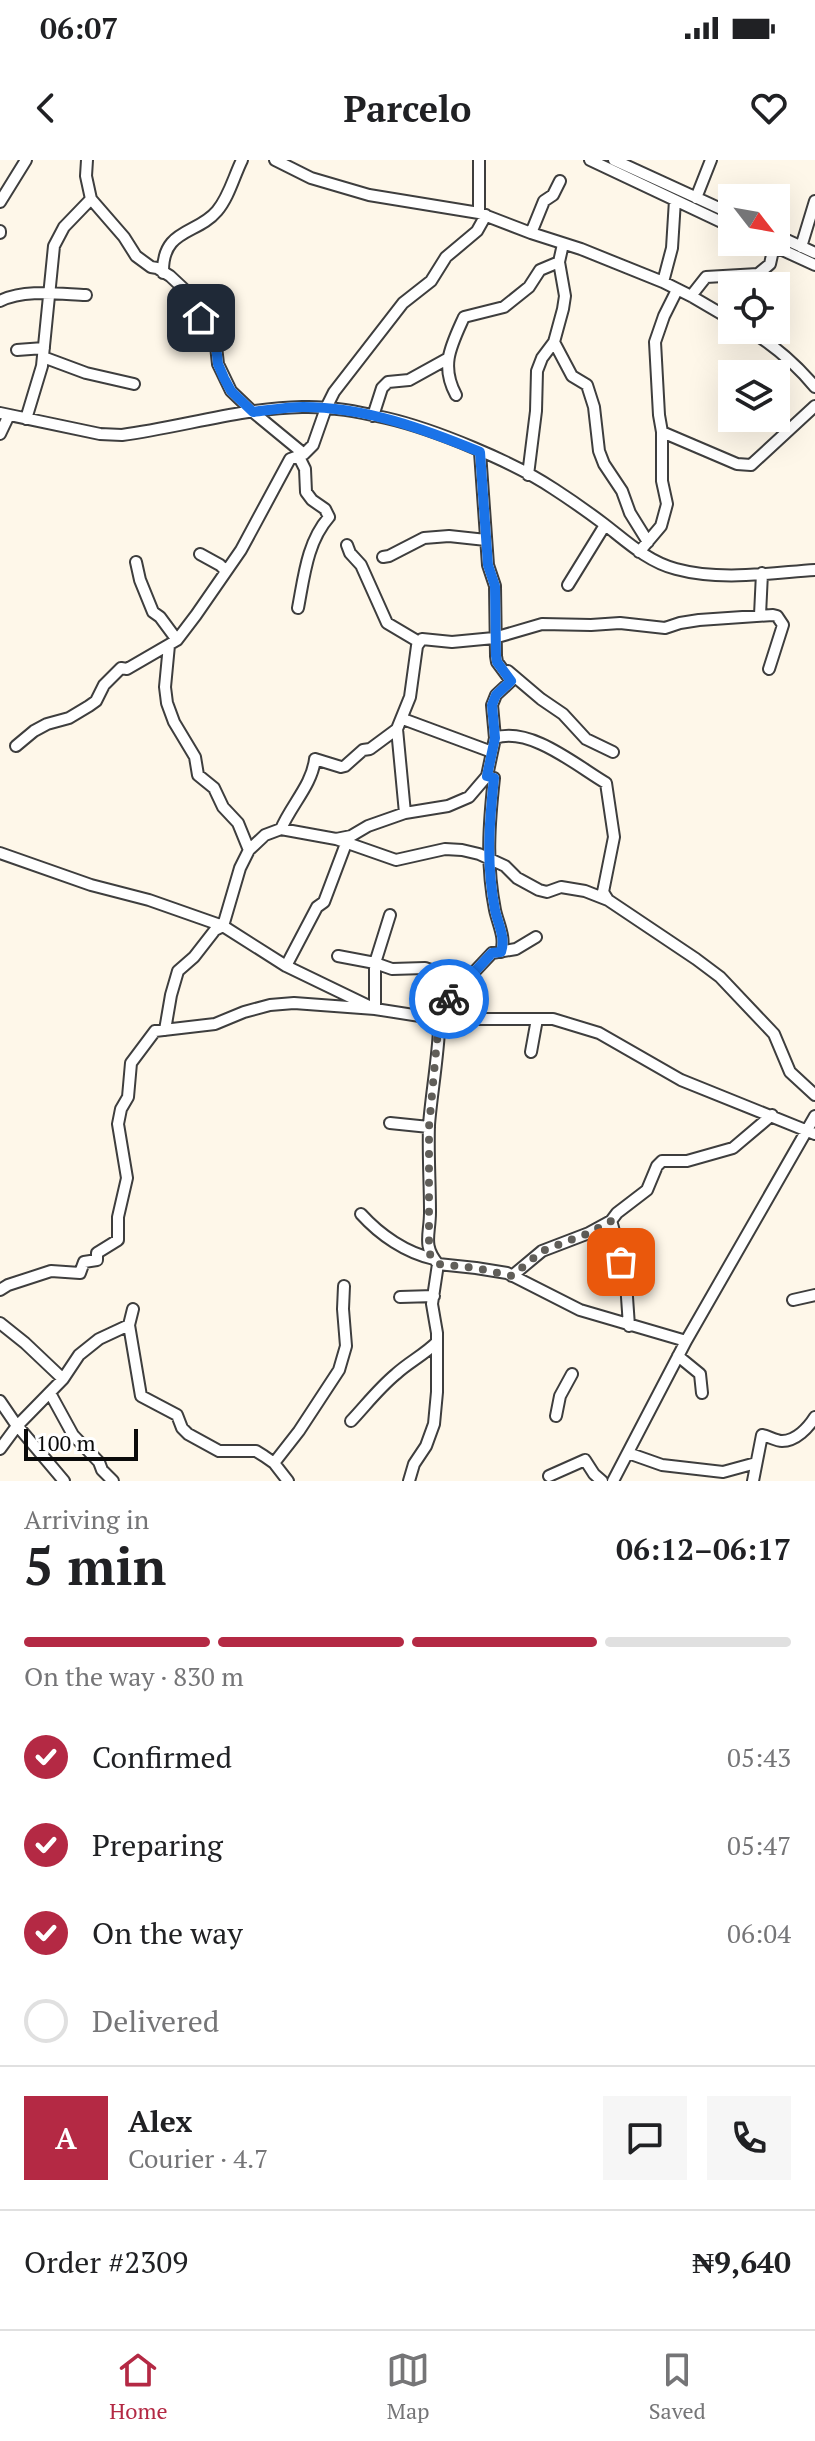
<!DOCTYPE html>
<html lang="en">
<head>
<meta charset="utf-8">
<style>
  body { margin:0; font-family:"PT Serif",serif; background:#f6f6f6; color:#202124; height:100vh; display:flex; flex-direction:column; font-size:30px; white-space:nowrap }
  * { box-sizing:border-box; margin:0 }
  p { font-size:26px; color:#757577 }
  .icon { flex:none; width:44px; height:44px; fill:none; stroke:currentColor; stroke-width:2; stroke-linecap:round; stroke-linejoin:round }
  .map { position:relative; height:1321px; overflow:hidden }
  .sheet { display:flex; flex-direction:column; background:#fff; flex:1 }
  .sheet>* { flex:none }
  .needle { width:52px; rotate:121deg }
  .fabs { position:absolute; left:718px; top:24px; display:grid; gap:16px }
  .fabs a { display:grid; place-items:center; width:72px; height:72px; border-radius:0px; background:#fff; box-shadow:0 8px 32px #0002; font-size:40px }
  .scale { position:absolute; left:24px; bottom:20px; width:114px; box-sizing:border-box; padding-left:8px; border:4px solid #0b0b0b; border-top:0; font-size:22px; line-height:28px; white-space:nowrap; color:#0b0b0b; -webkit-text-stroke:6px #fff; paint-order:stroke }
  .pin { position:absolute; display:grid; place-items:center; width:68px; height:68px; color:#fff; margin:-34px; border-radius:16px; box-shadow:0 4px 12px #0006 }
  .courier { position:absolute; display:grid; place-items:center; width:80px; height:80px; margin:-40px; border:6px solid #1a73e8; border-radius:50%; background:#fff; color:#222; box-shadow:0 2px 10px #0007 }
  .head em { font-style:normal; font-weight:700 }
  .head div { display:flex; flex-direction:column-reverse }
  .head { display:flex; align-items:center; justify-content:space-between; height:136px; padding:0 24px }
  h1 { font-size:52px; font-weight:700; line-height:60px }
  .bar { display:grid; grid-template-columns:repeat(4,1fr); gap:12px 8px; align-content:center; height:96px; padding:0 24px }
  .bar i { height:10px; border-radius:6px; background:#e0e0e0 }
  .bar .active { background:#b42944 }
  .bar p { grid-column:span 4 }
  .line { display:flex; align-items:center; gap:20px; padding:0 24px; border-top:2px solid #e0e0e0 }
  .line div { flex:1 }
  .round { display:grid; place-items:center; flex:none; width:84px; height:84px; border-radius:0px; background:#f6f6f6 }
  ol { padding:0 24px; list-style:none }
  li { display:flex; align-items:center; gap:24px; height:88px }
  li p { margin-inline-start:auto }
  li .icon { padding:8px; border-radius:50%; background:#b42944; color:#fff; stroke-width:4 }
  li:last-child { color:#757577 }
  li i { width:44px; height:44px; border:4px solid #e0e0e0; border-radius:50% }
  .status { display:flex; justify-content:space-between; align-items:center; height:56px; padding:0 40px; background:#fff; direction:ltr }
  .status svg { height:22px; fill:currentColor }
  header { display:flex; justify-content:space-between; align-items:center; height:104px; padding:0 24px; background:#fff; font-size:36px; font-weight:700 }
  .menu { display:flex; justify-content:space-around; align-items:center; height:112px; border-top:2px solid #e0e0e0; background:#fff; font-size:22px; color:#757577 }
  .menu a { display:grid; justify-items:center; gap:4px }
  .menu .active { color:#b42944 }
  .map>svg:first-child { display:block }
  .lines { fill:none; stroke-linecap:round; stroke-linejoin:round }
  .minor-casing { stroke:#3e3e3e; stroke-width:14 }
  .minor { stroke:#fff; stroke-width:10 }
  .done { stroke:#605e59; stroke-width:8; stroke-dasharray:0 14.4 }
  .route { stroke:#1a73e8; stroke-width:10 }
</style>
</head>
<body>
<div class="status"><b>06:07</b><svg viewBox="0 0 49 12"><path d="M0 12V9h3v3zM5 12V6h3v6zM10 12V3h3v9zM15 12V0h3v12zM26 1h20v11H26zM47 4h2v5h-2z"/></svg></div>
<header><svg class="icon" aria-label="back" viewBox="0 0 24 24"><path d="M15 5l-7 7 7 7"/></svg>Parcelo<svg class="icon" aria-label="heart" viewBox="0 0 24 24"><path d="M12 20l-8-8c-3-5 5-10 8-4 3-6 11-1 8 4z"/></svg></header>
<div class="map">
<svg width="815" height="1321" viewBox="0 0 815 1321">
  <rect width="100%" height="100%" fill="#fef7e9"/>
  <g class="lines">
    <defs>
      <path id="minor" d="M 275,0 L 311,18 L 369,35 L 479,53 L 531,73 L 581,89 L 663,122 L 691,136 L 732,160
        M 590,0 L 732,67
        M 614,0 L 732,54
        M 696,38 L 711,0
        M 91,39 L 124,77 L 136,96 L 151,107 L 157,108 L 170,116 L 185,130 L 211,173 L 216,186 L 218,204 L 231,231 L 253,252 L 304,294
        M 0,42 L 26,0
        M 479,53 L 479,0
        M 0,71 L 0,73
        M 531,73 L 544,41 L 553,35 L 560,21
        M 776,75 L 815,93
        M 765,82 L 815,105
        M 801,87 L 815,41
        M 163,113 C 162,68 197,75 217,51 C 229,37 234,16 242,0
        M 663,122 L 672,88 L 675,40
        M 691,136 L 706,117 L 758,114 L 770,104 L 774,86
        M 0,141 C 25,129 59,134 86,135
        M 749,170 C 775,186 795,203 815,227
        M 554,182 L 572,216 L 587,225 L 594,247 L 599,291 L 604,304 L 622,331 L 630,353 L 648,382
        M 17,190 L 44,188
        M 43,197 L 86,213 L 134,224
        M 456,235 C 440,205 451,186 464,157 L 504,147 L 529,127 L 540,110 L 559,102
        M 0,253 L 100,274 L 122,275 C 182,267 242,248 302,247 C 331,246 359,252 386,258 C 434,269 514,302 554,329 C 571,340 588,352 604,364 C 626,381 648,402 676,409 C 720,421 770,413 815,410
        M 373,256 L 382,228 L 388,222 L 409,220 L 447,199
        M 26,259 L 42,206 L 54,86 L 64,67 L 91,39 L 86,16 L 87,0
        M 662,272 L 659,255 L 655,182 L 664,156 L 677,130
        M 0,274 L 9,255
        M 298,295 L 305,309 L 306,332 L 312,340 L 325,349 L 329,357 C 307,382 304,417 298,448
        M 528,315 L 536,251 L 537,211 L 542,198 L 554,182 L 563,149 L 565,136 L 559,102 L 563,84
        M 347,385 L 350,393 L 361,405 L 387,463 L 419,482
        M 639,392 L 661,366 L 667,344 L 662,321 L 662,272 L 737,304 L 751,305 L 815,246
        M 200,394 L 220,405 L 226,411
        M 383,397 L 389,396 L 424,378 L 449,376 L 486,380
        M 136,402 L 140,420 L 153,452 L 160,457 L 177,480
        M 568,425 L 605,365
        M 760,455 L 762,413
        M 169,485 L 165,527 L 167,543 L 174,562 L 195,597 L 198,615 L 214,628 L 223,647 L 238,663 L 249,690
        M 508,511 L 541,539 L 563,554 L 586,579 L 613,592
        M 403,559 L 492,592
        M 397,569 L 405,653
        M 495,578 C 530,566 577,606 606,623 L 614,677 L 603,732 L 608,740
        M 16,586 L 34,571 L 47,564 L 69,558 L 89,546 L 96,541 L 104,525 L 121,508 L 127,509 L 177,480 L 196,455 L 241,390 L 290,299 L 304,294 L 313,285 L 326,248 L 334,232 L 403,143 L 431,121 L 446,97 L 477,71 L 486,55
        M 487,616 L 494,618 C 489,663 486,705 495,750 C 498,764 506,778 501,792
        M 281,669 C 291,645 312,625 315,599 L 341,607 L 345,606 L 363,590 L 370,589 L 397,569 L 410,537 L 417,486 L 422,479 L 452,482 L 494,478 L 542,464 L 591,465 L 620,463 L 665,468 L 680,463 L 699,460 L 773,455 L 777,456 L 783,465 L 769,509
        M 336,679 L 351,676 L 368,666 L 405,653 L 448,646 L 469,637 L 487,616 L 495,578 L 492,545 L 496,535 L 511,521 L 497,502 L 496,496 L 495,426 L 488,405 L 480,292
        M 0,693 L 91,725 L 149,740 L 223,766 L 286,806 L 375,849 L 439,859 L 553,859 L 599,873 L 681,920 L 815,974
        M 338,796 L 375,803 L 392,809 L 425,808 L 434,811 C 448,849 432,922 429,965 C 428,994 430,1023 430,1052 C 430,1075 422,1085 438,1104 L 476,1108 L 507,1113 L 580,1150 L 686,1181
        M 286,806 L 317,747 L 324,742 L 347,681
        M 441,853 L 444,844 L 492,793 L 516,789 L 536,777
        M 165,870 L 171,835 L 178,811 L 194,797 L 215,770 L 223,766 L 240,708 L 249,690 L 265,675 L 281,669 L 336,679 L 396,700 L 445,689 L 462,690 L 479,694 L 505,706 L 517,718 L 539,730 L 547,732 L 561,727 L 585,731 L 608,740 L 696,799 L 720,817 L 774,874 L 790,912 L 815,935
        M 531,892 L 537,859
        M 390,963 L 429,967
        M 361,1054 C 380,1075 406,1093 434,1099
        M 611,1061 C 617,1076 615,1095 625,1108 L 629,1166
        M 512,1116 L 542,1091 L 589,1073 L 611,1061 L 617,1053 L 647,1030 L 657,1006 L 662,1001 L 687,1001 L 733,988 L 772,955
        M 0,1130 L 8,1125 L 51,1111 L 80,1113 L 84,1102 L 97,1100 L 97,1093 L 118,1080 L 118,1057 L 127,1018 L 118,964 L 121,949 L 128,937 L 131,903 L 155,871 L 215,864 L 244,852 L 270,845 L 294,843 L 375,849 L 375,803 L 390,755
        M 400,1137 L 434,1136
        M 793,1140 L 815,1135
        M 133,1149 L 129,1165 L 141,1236 L 177,1255 L 182,1268 L 188,1274 L 219,1291 L 256,1291 L 264,1296 L 274,1303 L 288,1321
        M 0,1163 L 25,1183 L 63,1219
        M 678,1196 L 700,1214 L 702,1233
        M 50,1233 L 73,1275 L 99,1302 L 102,1310 L 113,1321
        M 0,1241 L 15,1263 L 64,1321
        M 556,1256 L 560,1236 L 572,1214
        M 351,1261 C 366,1245 379,1228 396,1214 C 409,1202 424,1195 437,1182
        M 0,1289 L 17,1266 L 63,1219 L 79,1195 L 99,1179 L 129,1165
        M 628,1293 L 662,1305 L 723,1312 L 756,1303
        M 274,1303 L 299,1271 L 339,1210 L 346,1186 L 343,1149 L 344,1126
        M 549,1316 L 585,1300 L 594,1314 L 602,1321
        M 409,1321 L 414,1304 L 426,1286 L 434,1264 L 437,1232 L 437,1173 L 432,1144 L 438,1104
        M 613,1321 L 686,1181 L 815,956
        M 753,1321 L 762,1275 C 768,1276 776,1281 782,1281 C 796,1281 808,1268 815,1257"/>
    </defs>
    <use href="#minor" class="minor-casing"/>
    <use href="#minor" class="minor"/>
  </g>
  <g class="lines">
    <path class="done" d="M 449,839 L 444,844 L 439,859 L 429,967 L 429,1093 L 438,1104 L 476,1108 L 512,1116 L 542,1091 L 589,1073 L 611,1061 L 616,1072 L 621,1102"/>
    <path class="route" d="M 201,158 L 216,186 L 218,204 L 224,218 L 231,231 L 253,252 C 270,250 287,247 303,247 C 365,247 424,269 480,292 L 488,405 L 495,426 L 496,496 L 497,502 L 511,521 L 496,535 L 492,545 L 495,578 L 487,616 L 494,618 C 489,665 486,703 495,750 C 498,764 506,778 501,792 L 492,793 L 449,839"/>
  </g>
</svg>
<div class="fabs">
<a><svg class="needle" viewBox="-14 -14 28 28"><path d="M0-13l5 13h-10z" fill="#e53935"/><path d="M0 13l5-13h-10z" fill="#757577"/></svg></a>
<a><svg class="icon" aria-label="locate" viewBox="0 0 24 24"><circle cx="12" cy="12" r="6"/><path d="M12 2v4M12 18v4M2 12h4M18 12h4"/></svg></a>
<a><svg class="icon" aria-label="layers" viewBox="0 0 24 24"><path d="M12 4l9 5-9 5-9-5zM3 14l9 5 9-5"/></svg></a>
</div>
<div class="scale">100 m</div>
<div class="pin" style="left:621px;top:1102px;background:#ea580c"><svg class="icon" aria-label="bag" viewBox="0 0 24 24"><path d="M5 8h14l-1 12H6zM9 8a3 3 0 0 1 6 0"/></svg></div>
<div class="pin" style="left:201px;top:158px;background:#1f2937"><svg class="icon" aria-label="home" viewBox="0 0 24 24"><path d="M3 11l9-7 9 7M6 9v11h12V9"/></svg></div>
<div class="courier" style="left:449px;top:839px"><svg class="icon" aria-label="bike" viewBox="0 0 24 24"><circle cx="6" cy="16" r="4"/><circle cx="18" cy="16" r="4"/><path d="M6 16l4-8h5l3 8M10 8l3 8H6M13 5h3"/></svg></div>
</div>
<section class="sheet">
<div class="head"><div><h1>5 min</h1><p>Arriving in</p></div><em>06:12–06:17</em></div>
<div class="bar"><i class="active"></i><i class="active"></i><i class="active"></i><i></i><p>On the way · 830 m</p></div>
<ol>
<li><svg class="icon" aria-label="check" viewBox="0 0 24 24"><path d="M5 12l5 5 9-10"/></svg>Confirmed<p>05:43</p></li>
<li><svg class="icon" aria-label="check" viewBox="0 0 24 24"><path d="M5 12l5 5 9-10"/></svg>Preparing<p>05:47</p></li>
<li><svg class="icon" aria-label="check" viewBox="0 0 24 24"><path d="M5 12l5 5 9-10"/></svg>On the way<p>06:04</p></li>
<li><i></i>Delivered</li>
</ol>
<div class="line" style="height:144px"><b class="round" style="background:#b42944;color:#fff">A</b><div><b>Alex</b><p>Courier · 4.7</p></div><a class="round"><svg class="icon" aria-label="chat" viewBox="0 0 24 24"><path d="M4 5h16v11H9l-5 4z"/></svg></a><a class="round"><svg class="icon" aria-label="phone" viewBox="0 0 24 24"><path d="M5 4h4l2 5-3 2q2 4 5 5l2-3 5 2v4C11 20 4 13 5 4z"/></svg></a></div>
<div class="line" style="height:104px"><div>Order #2309</div><b>₦9,640</b></div>
</section>
<nav class="menu">
<a class="active"><svg class="icon" aria-label="home" viewBox="0 0 24 24"><path d="M3 11l9-7 9 7M6 9v11h12V9"/></svg>Home</a>
<a><svg class="icon" aria-label="map" viewBox="0 0 24 24"><path d="M3 6l6-2 6 2 6-2v14l-6 2-6-2-6 2zM9 4v14M15 6v14"/></svg>Map</a>
<a><svg class="icon" aria-label="saved" viewBox="0 0 24 24"><path d="M7 4h10v16l-5-4-5 4z"/></svg>Saved</a>
</nav>
</body>
</html>
